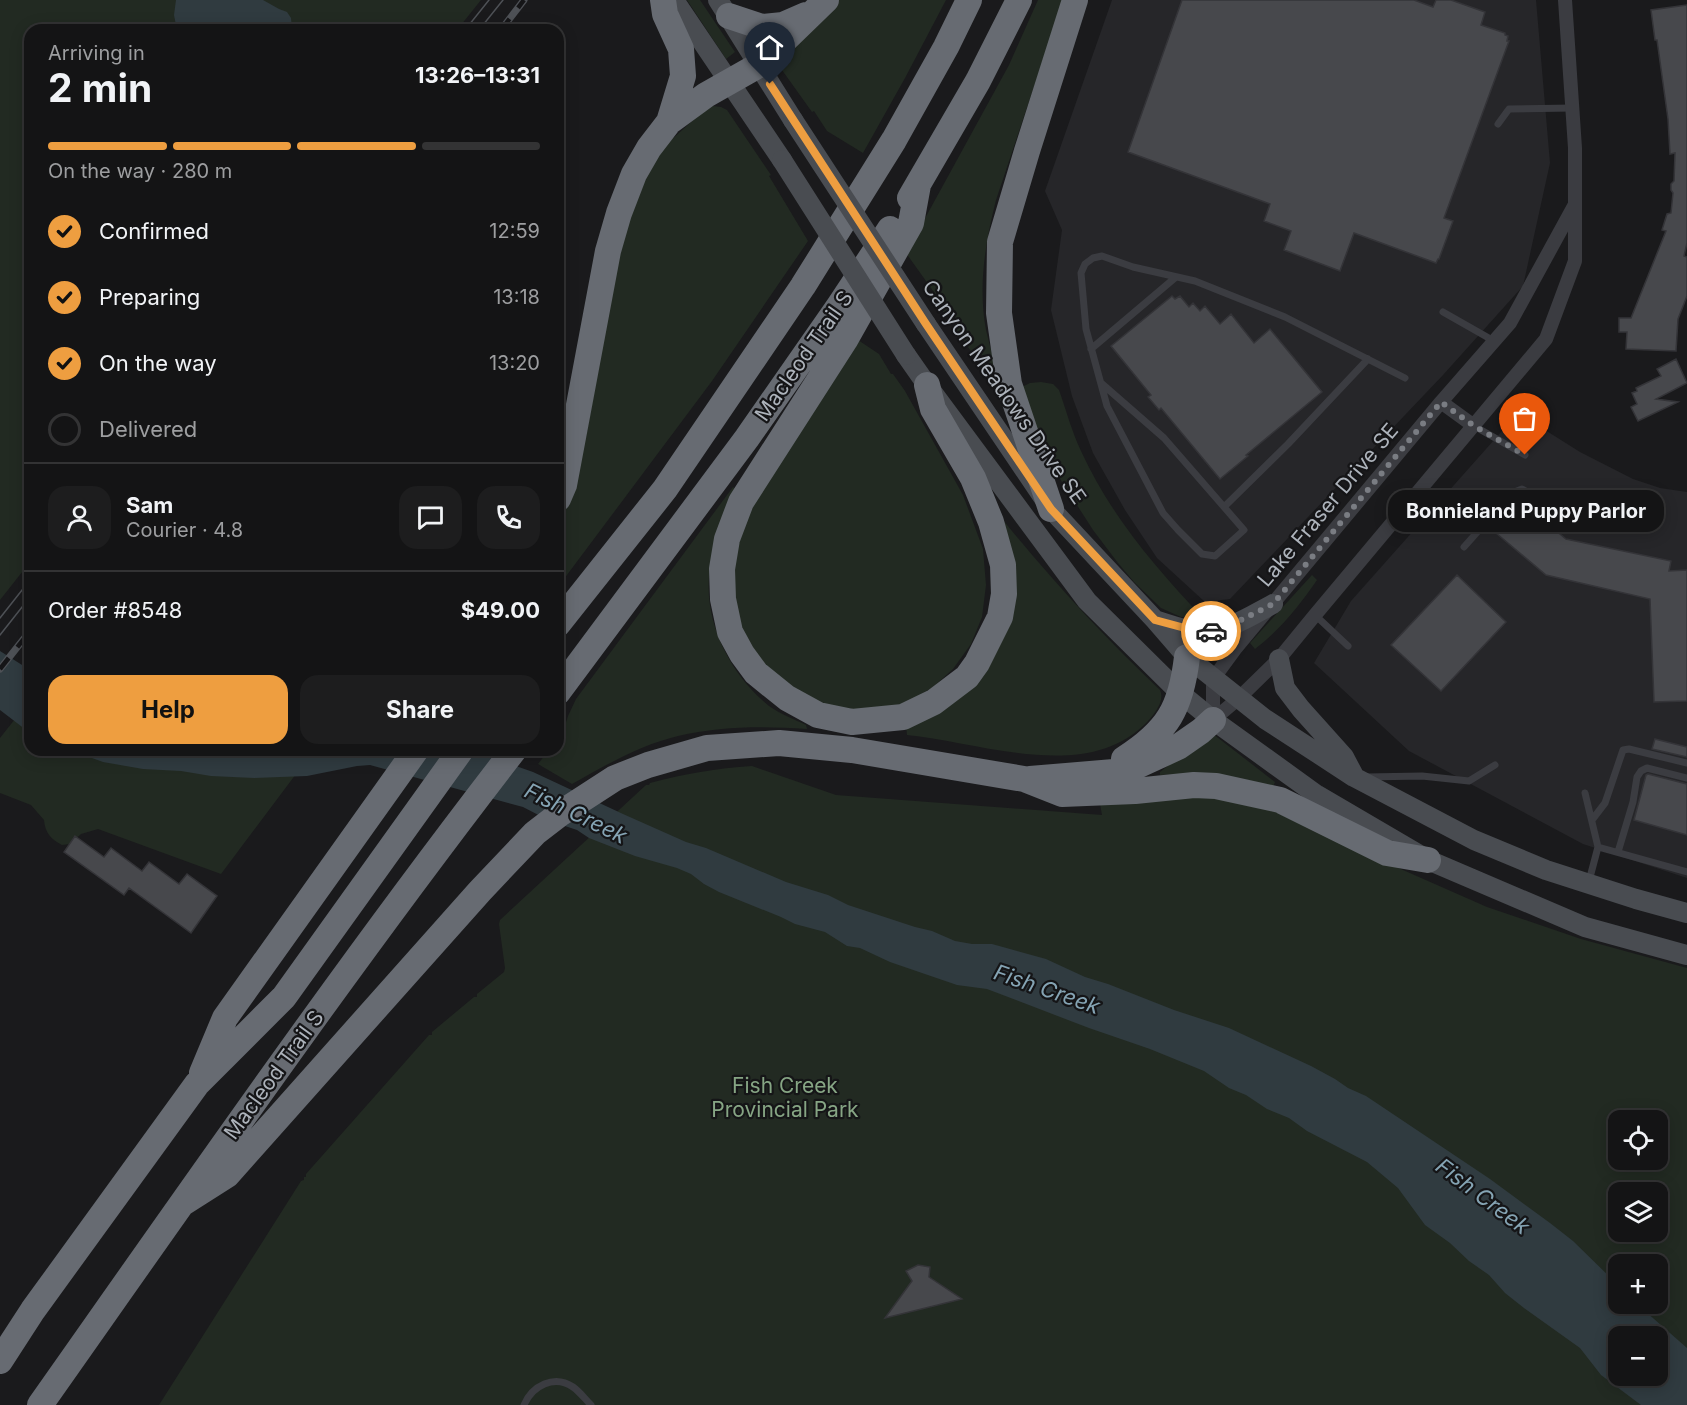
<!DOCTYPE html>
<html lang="en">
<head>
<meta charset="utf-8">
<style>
  body { margin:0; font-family:Inter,sans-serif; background:#1d1d1e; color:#f1f3f6; height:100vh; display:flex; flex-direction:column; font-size:22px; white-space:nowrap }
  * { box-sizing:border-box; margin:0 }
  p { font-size:20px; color:#9d9ea0 }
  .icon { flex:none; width:33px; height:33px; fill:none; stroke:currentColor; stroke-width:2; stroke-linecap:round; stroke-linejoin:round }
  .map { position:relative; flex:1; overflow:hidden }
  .details { position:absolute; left:24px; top:24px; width:540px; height:732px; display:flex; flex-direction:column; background:#141415; border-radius:18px; box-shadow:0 3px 15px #0003,0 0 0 2px #333334 }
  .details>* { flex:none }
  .buttons { position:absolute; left:1608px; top:1110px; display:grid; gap:12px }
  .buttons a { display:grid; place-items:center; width:60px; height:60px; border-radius:12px; background:#141415; box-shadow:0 3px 15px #0003,0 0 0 2px #333334; font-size:30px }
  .pin { position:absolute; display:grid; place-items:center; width:51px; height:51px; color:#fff; margin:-62px -26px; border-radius:50% 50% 50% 0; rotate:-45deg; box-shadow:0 0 6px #0007 }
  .pin .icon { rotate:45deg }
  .courier { position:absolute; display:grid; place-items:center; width:60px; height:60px; margin:-30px; border:4px solid #ee9e40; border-radius:50%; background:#fff; color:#222; box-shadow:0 2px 8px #0007 }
  .bubble { position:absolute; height:42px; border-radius:18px; background:#141415; box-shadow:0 3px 15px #0003,0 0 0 2px #333334; font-size:20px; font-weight:700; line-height:42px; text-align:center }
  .overview em { font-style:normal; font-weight:700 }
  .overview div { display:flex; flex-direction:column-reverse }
  .overview { display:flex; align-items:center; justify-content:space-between; height:102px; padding:0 24px }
  h1 { font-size:39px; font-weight:700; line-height:45px }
  .bar { display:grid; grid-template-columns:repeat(4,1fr); gap:9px 6px; align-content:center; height:72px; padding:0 24px }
  .bar i { height:8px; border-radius:4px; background:#333334 }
  .bar .on { background:#ee9e40 }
  .bar p { grid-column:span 4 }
  .line { display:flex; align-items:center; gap:15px; padding:0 24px; border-top:2px solid #333334 }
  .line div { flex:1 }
  .round { display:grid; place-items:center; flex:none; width:63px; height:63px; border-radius:18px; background:#1d1d1e }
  ol { padding:0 24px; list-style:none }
  li { display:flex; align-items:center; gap:18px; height:66px }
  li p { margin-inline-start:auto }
  li .icon { padding:6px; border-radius:50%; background:#ee9e40; color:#111; stroke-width:4 }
  li:last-child { color:#9d9ea0 }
  li i { width:33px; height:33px; border:3px solid #333334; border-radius:50% }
  .primary-button { display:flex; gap:12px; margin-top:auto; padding:12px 24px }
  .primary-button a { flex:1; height:69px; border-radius:18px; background:#ee9e40; color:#111; font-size:24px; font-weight:700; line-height:69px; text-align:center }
  .primary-button a+a { background:#1d1d1e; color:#f1f3f6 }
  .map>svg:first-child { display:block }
  .built { fill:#262629 }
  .green { fill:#222a22; fill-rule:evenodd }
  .water { fill:#303b40; fill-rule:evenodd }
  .building { fill:#47484c; stroke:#343438; stroke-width:1.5 }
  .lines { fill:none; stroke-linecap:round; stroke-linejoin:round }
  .service { stroke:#3b3c41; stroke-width:7 }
  .minor { stroke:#3b3c41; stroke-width:14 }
  .secondary { stroke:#494c51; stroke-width:20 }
  .motorway { stroke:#676b72; stroke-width:26 }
  .tram { stroke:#4e5156; stroke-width:1.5 }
  .rail-casing { stroke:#4e5156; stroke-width:7 }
  .rail { stroke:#151517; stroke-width:4.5; stroke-dasharray:14; stroke-linecap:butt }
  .secondary-bridge { stroke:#494c51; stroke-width:20 }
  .done { stroke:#7a7d83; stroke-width:6; stroke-dasharray:0 10.8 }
  .route { stroke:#ee9e40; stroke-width:8 }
  .labels { text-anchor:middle; stroke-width:4.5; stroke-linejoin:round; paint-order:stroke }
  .street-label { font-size:21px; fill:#adb3bb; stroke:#151517 }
  .park-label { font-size:21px; fill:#86a584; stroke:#151517 }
  .water-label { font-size:22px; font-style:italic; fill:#85a4b4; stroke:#151517 }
</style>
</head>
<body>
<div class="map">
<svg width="1687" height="1405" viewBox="0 0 1687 1405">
  <rect width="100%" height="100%" fill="#1a1a1c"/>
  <path class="built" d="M 1112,0 L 1536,0 L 1550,163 L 1523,286 L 1443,375 L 1230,599 L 1205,602 L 1157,558 L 1125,510 L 1093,453 L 1072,396 L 1051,310 L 1062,230 L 1045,191 Z
    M 1518,413 L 1580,452 L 1633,479 L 1660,488 L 1687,492 L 1687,878 L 1583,844 L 1409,751 L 1314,663 L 1351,601 Z"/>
  <path class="green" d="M 0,0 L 481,0 L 457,30 L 30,30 L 30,562 L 0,600 Z
    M 687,0 L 700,0 L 735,52 L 726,59 Z
    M 835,0 L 946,0 L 905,78 L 863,153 L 827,131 L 814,111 L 812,112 L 782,70 L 782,63 Z
    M 1038,0 L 1063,0 L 996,200 C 985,243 978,287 986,330 C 990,347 995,364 999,380 L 993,382 L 938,305 L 941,302 L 906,253 L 1009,65 Z
    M 713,106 L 721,107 L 727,110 L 771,175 L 769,176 L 808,241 L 712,381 L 558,587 L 558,527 L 565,510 L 584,437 L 586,437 L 626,216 L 654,162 L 669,142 L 701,113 Z
    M 855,338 L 879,354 L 891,374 L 893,374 L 905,391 L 963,495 L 983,549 L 986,585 L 982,617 L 971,644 L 953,669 L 932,688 L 905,703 L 876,710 L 844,711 L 816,704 L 768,675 L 737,627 L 731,564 L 751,505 Z
    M 1041,382 L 1053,384 L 1059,390 C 1066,410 1072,432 1081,451 C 1111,516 1154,566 1203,618 L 1202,620 L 1181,617 L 1161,608 L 1134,582 L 1118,563 L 1093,530 L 1057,474 L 1043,447 L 1020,388 L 1030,383 Z
    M 733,487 L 738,490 C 725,517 711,546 709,577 C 705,626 732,676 769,706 C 780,714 794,719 806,725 L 807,729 C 764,726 720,726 678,736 C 640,745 606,765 572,784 L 538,764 L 549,750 L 558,750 L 558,739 L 563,732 L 568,716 L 576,699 Z
    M 999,515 C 1049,577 1102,635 1160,690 C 1165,701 1155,713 1148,721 C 1088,785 981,742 907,735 L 906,725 L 991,647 Z
    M 1312,575 L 1317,580 C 1299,606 1280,630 1255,649 L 1250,643 Z
    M 30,700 L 30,750 L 314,750 L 221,874 L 98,829 L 81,834 L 70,844 L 62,845 C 51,839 45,833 44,820 L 31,805 L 0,793 L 0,738 Z
    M 1208,734 L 1213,734 L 1275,782 L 1272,789 L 1182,774 L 1160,775 L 1160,772 Z
    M 752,766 L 836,795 L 1102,815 L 1100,804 L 1206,794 L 1284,812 L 1378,859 L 1487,907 L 1581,939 L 1687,968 L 1687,1405 L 159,1405 L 301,1181 L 304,1180 L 304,1177 L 306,1177 L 306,1174 L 429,1035 L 432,1035 L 432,1032 L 474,997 L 477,997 L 477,994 L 504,972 L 505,968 L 499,924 L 500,920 L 646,785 L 649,785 L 650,783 C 684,774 717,768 752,766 ZM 1618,1120 L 1658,1120 L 1658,1160 L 1618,1160 ZM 1618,1192 L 1658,1192 L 1658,1232 L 1618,1232 ZM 1618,1264 L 1658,1264 L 1658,1304 L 1618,1304 ZM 1618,1336 L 1658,1336 L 1658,1376 L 1618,1376 Z"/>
  <path class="water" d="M 176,0 L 263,0 L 279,9 L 287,12 L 291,18 L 292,30 L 177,30 L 174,15 Z
    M 0,651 L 30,670 L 30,733 L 0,710 Z
    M 70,750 L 470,750 L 533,772 L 623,814 L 686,842 L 706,848 L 786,882 L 828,895 L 848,905 L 915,927 L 932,931 L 955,941 L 972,944 L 992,944 L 1046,959 L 1085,977 L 1108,984 L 1174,1010 L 1229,1028 L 1311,1066 L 1335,1079 L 1348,1088 L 1366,1096 L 1490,1179 L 1550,1223 L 1573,1241 L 1618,1285 L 1618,1304 L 1637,1304 L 1687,1348 L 1687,1405 L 1641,1405 L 1601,1375 L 1580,1348 L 1524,1308 L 1505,1293 L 1489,1275 L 1469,1261 L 1450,1243 L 1425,1225 L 1398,1188 L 1367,1162 L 1307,1131 L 1289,1118 L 1267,1109 L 1246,1095 L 1229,1088 L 1204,1071 L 1150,1049 L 1089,1028 L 987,989 L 957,985 L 890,962 L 860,948 L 847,946 L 825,932 L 795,924 L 781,917 L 719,892 L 704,884 L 691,874 L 677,868 L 635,856 L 589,838 L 577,830 L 550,821 L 523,807 L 370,765 L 357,766 L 307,776 L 254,778 L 211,776 L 181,771 L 143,769 L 103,762 ZM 1618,1336 L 1658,1336 L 1658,1376 L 1618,1376 Z"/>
  <path class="building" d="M 1182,0 L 1414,0 L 1433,7 L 1436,0 L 1451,0 L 1485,12 L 1481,25 L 1505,33 L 1505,35 L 1508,36 L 1507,41 L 1509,41 L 1444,218 L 1453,221 L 1439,259 L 1438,259 L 1436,263 L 1354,233 L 1340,271 L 1284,250 L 1291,231 L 1264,221 L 1270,204 L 1128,152 Z
    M 1687,5 L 1687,243 L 1684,256 L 1687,257 L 1687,296 L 1678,319 L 1676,351 L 1626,349 L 1627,332 L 1619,332 L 1619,318 L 1631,318 L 1666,231 L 1662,230 L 1667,214 L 1671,213 L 1673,193 L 1671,190 L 1671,184 L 1674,181 L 1675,153 L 1670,154 L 1668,119 L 1657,40 L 1655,40 L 1651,10 Z
    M 1172,296 L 1175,299 L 1180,296 L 1189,307 L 1193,303 L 1200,311 L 1205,306 L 1220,324 L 1231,314 L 1254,343 L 1270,329 L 1322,392 L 1246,455 L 1248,456 L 1220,479 L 1161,408 L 1159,410 L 1148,397 L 1151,395 L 1111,346 Z
    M 1676,359 L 1687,383 L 1656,399 L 1678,402 L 1638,421 L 1631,407 L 1637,404 L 1632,393 L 1637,391 L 1636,388 L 1661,376 L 1657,369 Z
    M 1516,497 L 1566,539 L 1671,561 L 1669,571 L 1687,570 L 1687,701 L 1654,702 L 1650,599 L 1546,575 L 1490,528 Z
    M 1457,575 L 1506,622 L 1441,691 L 1391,645 Z
    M 1655,739 L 1687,747 L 1687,757 L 1652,749 Z
    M 1648,774 L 1687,784 L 1687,835 L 1634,820 L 1646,775 Z
    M 75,836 L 104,857 L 111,848 L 142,871 L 149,862 L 179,884 L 187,874 L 217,896 L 191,933 L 129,888 L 124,895 L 64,852 Z
    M 918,1265 L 930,1267 L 929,1277 L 962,1299 L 885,1318 L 912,1281 L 906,1271 Z"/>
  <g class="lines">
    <path class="service" d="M 1498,124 L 1509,109 L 1573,108
      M 1443,312 L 1487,337 L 1493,342
      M 1091,349 L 1176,277
      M 1368,359 L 1288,444 L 1224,507 L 1244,530 L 1215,556 L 1202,554 L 1178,530 L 1163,513 L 1107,406 L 1086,329 L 1081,273 L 1085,264 L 1093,258 L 1102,256 L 1133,267 L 1195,281 L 1285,317 L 1405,378
      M 1101,383 L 1164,438 L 1224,507
      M 1474,426 L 1525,455
      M 1464,547 L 1512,493 L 1522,489 L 1563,514 L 1576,512 L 1586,508 L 1597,492
      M 1315,615 L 1348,646
      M 1367,777 L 1422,776 L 1469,781 L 1495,765
      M 1585,793 L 1598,847 L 1589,881
      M 1592,820 L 1605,803 L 1623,750 L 1629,749 L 1687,763
      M 1598,847 L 1687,872
      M 1618,852 L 1633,802 L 1637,777 L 1641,771 L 1647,768 L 1687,778
      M 524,1405 C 532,1386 554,1374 573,1387 C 580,1392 585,1399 591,1405"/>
    <path class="minor" d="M 1441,402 L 1474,426
      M 1213,720 L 1239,698 L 1279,659 L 1315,615 L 1546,339 L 1575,261 L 1575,148 L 1565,0
      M 1213,720 L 1213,679 L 1235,649 L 1441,402 L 1510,323 L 1574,206"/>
    <path class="secondary" d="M 674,0 L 782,160
      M 718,0 L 793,120
      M 926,324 L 1051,509 L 1155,620 L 1187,657 L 1265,719 L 1354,777 L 1474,840 L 1546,870 L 1636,899 L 1687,913
      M 906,355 L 927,385 L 1087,601 L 1180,693 L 1213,720 L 1317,795 L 1428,860 L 1585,927 L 1687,955
      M 1155,620 C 1168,624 1183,630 1197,631 C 1224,634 1250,616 1273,604
      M 1279,659 L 1285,688 L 1301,709 L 1344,757 L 1353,774"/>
    <path class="motorway" d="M 663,0 L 665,14 L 681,49 L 683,76 L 669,122
      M 729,16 L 762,27 L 783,25 L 806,15
      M 918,185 L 911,223 L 845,340 L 741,502 L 727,539 L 722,569 L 723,599 L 730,632 L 742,654 L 756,673 L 787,698 L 818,715 L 852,722 L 903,717 L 934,702 L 967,677 L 977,663 L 1000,617 L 1004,594 L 1003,565 L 991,522 L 973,478 L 933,409 L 927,385
      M 910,198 L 978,81 L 1019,0
      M 558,499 L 564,485 L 608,251 L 619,213 L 634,174 L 649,148 L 669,122 L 706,95 L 759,65 L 826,0
      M 1051,509 L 1009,384 L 999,313 L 1000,242 L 1027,151 L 1075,0
      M 558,624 L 665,489 L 803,286 L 894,140 L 946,47 L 969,0
      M 558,692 L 747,438 L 839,306 L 890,229
      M 1124,759 C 1168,731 1181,708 1187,657
      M 1030,779 L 1126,771 L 1178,747 L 1201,731 L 1213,720
      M 202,1073 L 225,1018 L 416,750
      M 183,1203 L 227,1175 L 480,891 L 535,833 L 561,813 L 615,778 L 648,765 L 707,748 L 779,743 L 852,750 L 1024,779 L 1062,794 L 1135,791 L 1194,785 L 1216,786 L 1280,800 L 1387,853 L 1428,860
      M 0,1361 L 33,1310 L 197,1084 L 284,997 L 461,750
      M 40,1405 C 195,1185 349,963 514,750"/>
    <path class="tram" d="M 465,30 L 489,0
      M 479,30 L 503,0
      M 0,618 L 30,580
      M 0,635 L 30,597"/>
    <defs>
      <path id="rail" d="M 501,30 L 524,0
        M 0,669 L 30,631"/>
    </defs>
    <use href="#rail" class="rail-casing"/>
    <use href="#rail" class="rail"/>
    <path class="secondary-bridge" d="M 793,120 L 926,324
      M 782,160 L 906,355"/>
  </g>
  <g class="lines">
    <path class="done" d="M 1211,631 L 1237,622 L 1273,604 L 1441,402 L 1474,426 L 1525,455"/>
    <path class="route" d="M 770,84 L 926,324 L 1051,509 L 1155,620 L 1196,631 L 1211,631"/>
  </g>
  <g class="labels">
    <g class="street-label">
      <text transform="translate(804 356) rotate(-55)" y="7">Macleod Trail S</text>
      <text transform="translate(1004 392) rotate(55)" y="7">Canyon Meadows Drive SE</text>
      <text transform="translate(1328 505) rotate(-50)" y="7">Lake Fraser Drive SE</text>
      <text transform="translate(274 1075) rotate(-54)" y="7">Macleod Trail S</text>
    </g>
    <g class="park-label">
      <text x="785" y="1093">Fish Creek<tspan x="785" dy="24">Provincial Park</tspan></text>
    </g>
    <g class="water-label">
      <text transform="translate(576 813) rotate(26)" y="8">Fish Creek</text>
      <text transform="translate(1047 989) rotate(19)" y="8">Fish Creek</text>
      <text transform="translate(1483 1196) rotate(37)" y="8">Fish Creek</text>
    </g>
  </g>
</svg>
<div class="buttons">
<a><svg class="icon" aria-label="locate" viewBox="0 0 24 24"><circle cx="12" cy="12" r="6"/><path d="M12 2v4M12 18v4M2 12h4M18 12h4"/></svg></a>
<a><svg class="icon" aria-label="layers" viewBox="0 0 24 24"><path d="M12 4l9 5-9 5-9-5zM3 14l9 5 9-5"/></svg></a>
<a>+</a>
<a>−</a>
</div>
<div class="pin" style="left:1525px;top:455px;background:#ea580c"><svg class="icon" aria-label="bag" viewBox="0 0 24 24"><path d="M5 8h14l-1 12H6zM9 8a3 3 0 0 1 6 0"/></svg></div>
<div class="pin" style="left:770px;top:84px;background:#1f2937"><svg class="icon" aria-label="home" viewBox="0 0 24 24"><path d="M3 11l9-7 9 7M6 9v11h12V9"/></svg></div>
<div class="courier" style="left:1211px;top:631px"><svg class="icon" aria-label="car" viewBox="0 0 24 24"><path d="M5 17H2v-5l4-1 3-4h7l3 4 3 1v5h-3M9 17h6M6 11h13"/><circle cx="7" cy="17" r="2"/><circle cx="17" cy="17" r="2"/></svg></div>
<div class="bubble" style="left:1388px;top:490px;width:276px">Bonnieland Puppy Parlor</div>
<section class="details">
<div class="overview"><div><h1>2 min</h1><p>Arriving in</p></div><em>13:26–13:31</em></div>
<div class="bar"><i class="on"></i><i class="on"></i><i class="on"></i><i></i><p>On the way · 280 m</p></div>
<ol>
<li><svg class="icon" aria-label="check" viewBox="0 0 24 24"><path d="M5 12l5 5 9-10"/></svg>Confirmed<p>12:59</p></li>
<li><svg class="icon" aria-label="check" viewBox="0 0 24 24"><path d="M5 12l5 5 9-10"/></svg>Preparing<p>13:18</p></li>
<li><svg class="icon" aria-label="check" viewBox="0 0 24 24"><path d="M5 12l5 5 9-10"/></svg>On the way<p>13:20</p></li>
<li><i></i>Delivered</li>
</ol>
<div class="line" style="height:108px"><a class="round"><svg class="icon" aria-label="person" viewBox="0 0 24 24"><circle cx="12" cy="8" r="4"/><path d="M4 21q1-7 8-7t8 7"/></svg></a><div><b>Sam</b><p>Courier · 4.8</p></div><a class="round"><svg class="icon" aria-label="chat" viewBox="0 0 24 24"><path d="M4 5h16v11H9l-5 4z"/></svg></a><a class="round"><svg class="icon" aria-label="phone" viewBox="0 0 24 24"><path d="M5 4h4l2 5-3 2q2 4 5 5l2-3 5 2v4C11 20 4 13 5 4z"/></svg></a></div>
<div class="line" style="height:78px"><div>Order #8548</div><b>$49.00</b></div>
<div class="primary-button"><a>Help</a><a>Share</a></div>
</section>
</div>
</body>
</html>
